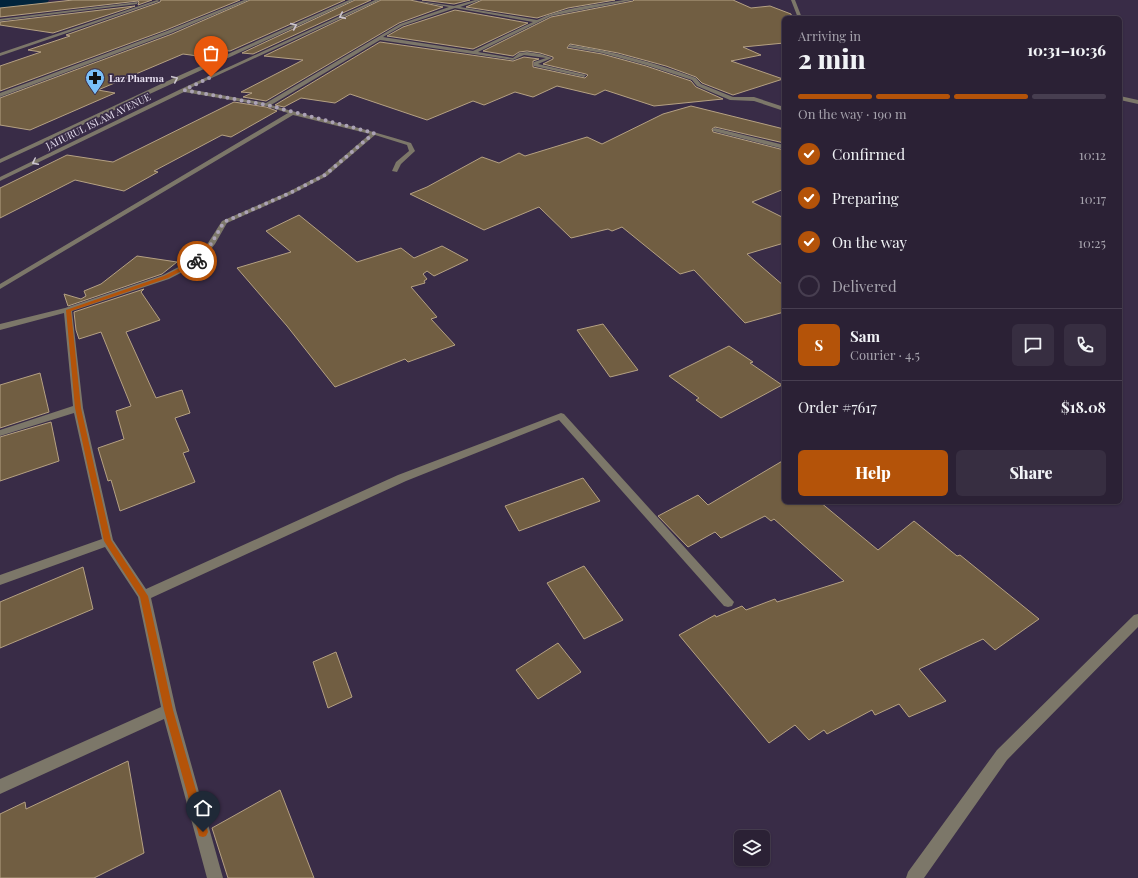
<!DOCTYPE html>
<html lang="en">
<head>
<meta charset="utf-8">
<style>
  body { margin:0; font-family:"Playfair Display",serif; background:#372e41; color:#f1f3f6; height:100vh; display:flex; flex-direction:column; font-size:15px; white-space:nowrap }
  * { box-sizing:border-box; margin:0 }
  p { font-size:13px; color:#a6a3ad }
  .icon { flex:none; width:22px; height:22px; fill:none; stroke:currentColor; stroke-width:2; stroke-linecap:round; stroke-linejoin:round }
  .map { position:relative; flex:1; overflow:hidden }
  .sheet { position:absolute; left:782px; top:16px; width:340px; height:488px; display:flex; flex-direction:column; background:#2b2135; border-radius:6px; box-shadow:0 1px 3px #0004,0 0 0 1px #473e50 }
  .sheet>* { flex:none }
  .controls { position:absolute; left:734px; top:830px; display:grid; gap:8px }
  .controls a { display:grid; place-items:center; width:36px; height:36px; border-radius:6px; background:#2b2135; box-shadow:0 1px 3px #0004,0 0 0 1px #473e50; font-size:20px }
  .pin { position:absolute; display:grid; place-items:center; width:34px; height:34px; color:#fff; margin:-41px -17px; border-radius:50% 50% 50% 0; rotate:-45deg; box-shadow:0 0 4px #0007 }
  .pin .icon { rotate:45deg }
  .courier { position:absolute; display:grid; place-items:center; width:40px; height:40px; margin:-20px; border:3px solid #b45309; border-radius:50%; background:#fff; color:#222; box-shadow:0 1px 5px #0007 }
  .overview em { font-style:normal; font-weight:800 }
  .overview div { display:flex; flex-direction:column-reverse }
  .overview { display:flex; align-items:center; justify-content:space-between; height:68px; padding:0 16px }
  h1 { font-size:26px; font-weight:800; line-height:30px }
  .bar { display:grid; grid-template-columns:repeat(4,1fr); gap:6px 4px; align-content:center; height:48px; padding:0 16px }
  .bar i { height:5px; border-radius:3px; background:#473e50 }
  .bar .active { background:#b45309 }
  .bar p { grid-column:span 4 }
  .line { display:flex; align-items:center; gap:10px; padding:0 16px; border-top:1px solid #473e50 }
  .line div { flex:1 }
  .round { display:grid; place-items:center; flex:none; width:42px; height:42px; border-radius:6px; background:#372e41 }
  ol { padding:0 16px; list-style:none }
  li { display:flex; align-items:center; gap:12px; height:44px }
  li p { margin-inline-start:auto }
  li .icon { padding:4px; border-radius:50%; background:#b45309; color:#fff; stroke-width:4 }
  li:last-child { color:#a6a3ad }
  li i { width:22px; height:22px; border:2px solid #473e50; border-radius:50% }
  .action { display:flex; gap:8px; margin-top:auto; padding:8px 16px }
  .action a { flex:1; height:46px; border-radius:6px; background:#b45309; color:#fff; font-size:16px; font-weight:800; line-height:46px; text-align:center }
  .action a+a { background:#372e41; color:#f1f3f6 }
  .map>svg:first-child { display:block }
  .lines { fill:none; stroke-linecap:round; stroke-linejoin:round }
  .river { fill:#00233b; fill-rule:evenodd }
  .building { fill:#715e42; stroke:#b5a183 }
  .minor { fill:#7c7769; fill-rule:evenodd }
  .oneway { stroke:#cdc6d0 }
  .route { fill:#b45309 }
  .done { stroke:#aba2b6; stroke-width:4; stroke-dasharray:0 7.2 }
  .labels { text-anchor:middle; stroke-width:3.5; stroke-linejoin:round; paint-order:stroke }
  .far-poi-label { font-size:10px; font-weight:bold; fill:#e8e1f2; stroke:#392c47; text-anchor:start }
  .far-street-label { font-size:10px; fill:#e8e1f2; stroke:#392c47 }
</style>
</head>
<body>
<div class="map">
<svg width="1138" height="878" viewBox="0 0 1138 878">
  <rect width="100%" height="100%" fill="#392c47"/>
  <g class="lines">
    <path class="river" d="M 0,0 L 49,0 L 46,5 L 0,11 Z"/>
  </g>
  <path class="building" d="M 73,0 L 152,0 L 138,5 L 139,2 L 138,1 L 0,17 L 0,8 Z
    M 161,0 L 240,0 L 166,30 L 0,91 L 0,66 L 41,52 L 28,50 L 70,36 L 66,35 L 160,2 Z
    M 250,0 L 345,0 L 230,51 L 214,50 L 198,56 L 183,54 L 98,90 L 115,93 L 30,130 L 0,125 L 0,98 L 172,34 Z
    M 355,0 L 371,0 L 253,54 L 242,53 Z
    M 381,0 L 410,0 L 443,7 L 399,23 L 266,101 L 243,97 L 252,93 L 241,92 L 303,60 L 264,56 Z
    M 422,0 L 470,0 L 454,4 Z
    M 482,0 L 615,0 L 568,8 L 537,18 L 466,7 Z
    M 634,0 L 733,0 L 751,8 L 770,6 L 791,14 L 792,18 L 784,18 L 784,43 L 743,47 L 761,55 L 731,61 L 783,79 L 733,95 L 702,83 L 696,77 L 666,66 L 618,53 L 570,44 L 567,48 L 602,54 L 646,66 L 691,81 L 696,87 L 723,99 L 654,106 L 605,90 L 595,95 L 557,86 L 533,97 L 515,92 L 484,105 L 473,101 L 427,120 L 350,94 L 335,103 L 301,98 L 284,107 L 275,105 L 380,42 L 513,61 L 524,57 L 539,59 L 533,61 L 533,67 L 585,78 L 588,75 L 586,74 L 543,64 L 553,59 L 553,57 L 540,53 L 527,51 L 519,52 L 513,56 L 483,51 L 551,17 L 633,1 Z
    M 135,6 L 53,33 L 0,25 L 0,22 Z
    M 455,10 L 528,23 L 473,49 L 387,36 L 403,27 Z
    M 234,102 L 266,107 L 277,111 L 231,137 L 222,135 L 154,171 L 158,172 L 124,191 L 75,180 L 0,218 L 0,188 L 67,155 L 113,162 Z
    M 691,106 L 784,129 L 784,143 L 715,127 L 712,129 L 713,132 L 784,150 L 784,189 L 752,202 L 784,218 L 784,243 L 747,254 L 784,286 L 784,312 L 745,323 L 694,270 L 680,274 L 622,227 L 612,231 L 608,229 L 571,238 L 539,207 L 484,230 L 410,194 L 427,187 L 482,157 L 499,163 L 519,153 L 525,156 L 587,137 L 602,144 L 663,114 Z
    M 299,215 L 357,262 L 401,248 L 414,258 L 442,246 L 468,260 L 434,276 L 427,271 L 423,274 L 427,279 L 424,281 L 425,283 L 411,287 L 437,317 L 431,319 L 455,345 L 408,362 L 405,359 L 335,387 L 287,326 L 237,268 L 291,252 L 266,231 Z
    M 137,256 L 177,262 L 162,274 L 68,306 L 64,294 L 81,299 L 86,296 L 84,291 L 101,284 Z
    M 144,289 L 141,292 L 160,320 L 126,332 L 156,398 L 182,390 L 190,413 L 175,418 L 189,451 L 183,453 L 195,482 L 120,511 L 111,480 L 108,481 L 98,448 L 124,439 L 116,411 L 131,406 L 101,332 L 79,339 L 76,330 L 74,312 Z
    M 603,324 L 638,370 L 610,377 L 577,330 Z
    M 729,346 L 753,362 L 750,363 L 782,385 L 721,418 L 696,400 L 699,398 L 669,376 Z
    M 40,373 L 49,412 L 0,428 L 0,385 Z
    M 51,422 L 59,461 L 0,481 L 0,437 Z
    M 784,460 L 784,502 L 820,502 L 878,550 L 914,521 L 957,556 L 960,555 L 1039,619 L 995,650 L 983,639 L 919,669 L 946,701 L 909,717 L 899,704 L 875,715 L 872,710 L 827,734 L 824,730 L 809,740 L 795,725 L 769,743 L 679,635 L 715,615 L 716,617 L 742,606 L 746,610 L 775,599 L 777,602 L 844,581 L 774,519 L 771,521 L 765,516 L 721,538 L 715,532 L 688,547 L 658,516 L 698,495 L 708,505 Z
    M 583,478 L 600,501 L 519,531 L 505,506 Z
    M 584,566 L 623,620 L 584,639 L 547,583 Z
    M 83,567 L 93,609 L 0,648 L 0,602 Z
    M 558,643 L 581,672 L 538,699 L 516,670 Z
    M 336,652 L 352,697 L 328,708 L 313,662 Z
    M 128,761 L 144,853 L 94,878 L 0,878 L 0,814 L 25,802 L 26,809 Z
    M 280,790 L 314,878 L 228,878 L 212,828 Z"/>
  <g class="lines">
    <path class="minor" d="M 157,0 L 160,1 L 0,56 L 0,53 Z
      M 244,0 L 249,0 L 171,33 L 0,97 L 0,93 L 167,31 Z
      M 349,0 L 354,0 L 0,163 L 0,159 L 176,77 Z
      M 375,0 L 380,0 L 188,89 L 266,103 L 400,24 L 449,7 L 411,0 L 454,6 L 475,0 L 481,0 L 460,7 L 537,20 C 564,7 595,5 624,0 L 633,0 L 551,16 L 478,52 L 513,58 L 519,53 L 527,52 L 540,54 L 552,58 L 538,64 L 586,75 L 584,77 L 534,66 L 534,62 L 546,58 L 524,55 L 513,60 L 380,40 L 271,105 C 317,119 365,128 411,143 L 415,151 L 401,164 L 397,172 L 392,171 L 396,162 L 409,151 L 407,145 L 375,135 L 327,176 L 292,194 L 227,223 L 215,244 L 200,263 L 169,279 L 72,311 L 83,408 L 113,540 L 146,589 L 398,475 L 561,413 L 564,414 L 734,602 L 732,606 L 728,607 L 724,606 L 559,420 L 406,481 L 151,598 L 176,710 L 223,878 L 207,878 L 164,719 L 0,794 L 0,779 L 161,707 L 138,597 L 105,547 L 0,585 L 0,575 L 102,539 L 74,413 L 0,436 L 0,430 L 73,406 L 64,313 L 0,330 L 0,324 L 65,308 L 98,297 L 163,275 L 194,259 L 208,243 L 222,221 L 288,192 L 323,174 L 370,134 L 293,115 L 0,289 L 0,284 L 288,113 L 266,106 L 184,92 L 2,180 L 0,181 L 0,177 L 181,89 ZM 455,8 L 533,22 L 473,51 L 383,37 L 402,26 Z
      M 791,0 L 795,0 L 802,18 L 798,18 Z
      M 138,2 L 137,4 L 0,21 L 0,19 Z
      M 570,45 C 613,51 655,63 696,78 L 701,84 L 733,97 L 754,97 L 784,107 L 784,111 L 754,101 L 730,100 L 697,86 L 692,80 L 646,65 L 602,53 L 568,47 Z
      M 1120,96 L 1138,100 L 1138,104 L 1120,100 Z
      M 715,128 L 784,145 L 784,149 L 713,131 L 713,129 Z
      M 1138,614 L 1138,627 L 1007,760 L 924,878 L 906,878 L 908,872 L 997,750 L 1134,615 Z"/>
  </g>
  <defs><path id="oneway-chevron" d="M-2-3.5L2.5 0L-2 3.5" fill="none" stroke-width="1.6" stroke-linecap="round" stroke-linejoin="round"/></defs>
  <g class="oneway">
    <use href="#oneway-chevron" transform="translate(342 16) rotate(155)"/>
    <use href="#oneway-chevron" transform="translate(294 26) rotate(-24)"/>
    <use href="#oneway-chevron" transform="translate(175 79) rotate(-25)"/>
    <use href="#oneway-chevron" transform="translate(35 162) rotate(154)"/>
  </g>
  <path class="route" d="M 197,259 L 199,262 L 168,278 L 71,311 L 81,408 L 111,540 L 148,596 L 173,710 L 208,832 L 206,836 L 203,837 L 199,836 L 198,832 L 164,710 L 140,597 L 104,541 L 75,408 L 66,310 L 164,276 Z"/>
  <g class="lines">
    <path class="done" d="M 197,261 L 211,244 L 224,222 L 290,193 L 325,175 L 374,133 L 267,105 L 184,90 L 211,77"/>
  </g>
  <defs>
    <symbol id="pharmacy-pin" viewBox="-11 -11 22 30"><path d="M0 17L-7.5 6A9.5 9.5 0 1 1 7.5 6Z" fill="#7abff8" stroke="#392c47"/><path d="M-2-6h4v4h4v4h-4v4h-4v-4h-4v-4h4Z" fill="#111"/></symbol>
  </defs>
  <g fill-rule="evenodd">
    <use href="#pharmacy-pin" x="84" y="67" width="22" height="30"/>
  </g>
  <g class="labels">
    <g class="far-poi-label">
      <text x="109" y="82">Laz Pharma</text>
    </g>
    <g class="far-street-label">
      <text transform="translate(98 121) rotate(-26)" y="4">JAHURUL ISLAM AVENUE</text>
    </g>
  </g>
</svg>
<div class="controls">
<a><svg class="icon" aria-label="layers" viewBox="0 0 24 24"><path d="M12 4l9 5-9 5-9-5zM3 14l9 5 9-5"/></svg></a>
</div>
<div class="pin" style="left:211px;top:77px;background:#ea580c"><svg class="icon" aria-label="bag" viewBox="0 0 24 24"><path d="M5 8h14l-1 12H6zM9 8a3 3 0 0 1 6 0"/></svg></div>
<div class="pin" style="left:203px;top:832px;background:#1f2937"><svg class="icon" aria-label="home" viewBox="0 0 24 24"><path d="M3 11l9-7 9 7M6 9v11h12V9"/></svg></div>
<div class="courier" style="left:197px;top:261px"><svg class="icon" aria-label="bike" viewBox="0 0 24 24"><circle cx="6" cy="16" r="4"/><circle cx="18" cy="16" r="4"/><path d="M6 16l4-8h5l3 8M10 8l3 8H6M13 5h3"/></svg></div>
<section class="sheet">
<div class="overview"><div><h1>2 min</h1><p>Arriving in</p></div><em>10:31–10:36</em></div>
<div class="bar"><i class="active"></i><i class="active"></i><i class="active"></i><i></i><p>On the way · 190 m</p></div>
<ol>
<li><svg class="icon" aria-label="check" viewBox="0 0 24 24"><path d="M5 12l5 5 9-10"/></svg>Confirmed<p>10:12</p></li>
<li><svg class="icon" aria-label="check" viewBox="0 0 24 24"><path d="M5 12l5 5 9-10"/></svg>Preparing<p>10:17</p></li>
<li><svg class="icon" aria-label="check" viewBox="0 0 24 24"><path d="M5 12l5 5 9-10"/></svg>On the way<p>10:25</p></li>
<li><i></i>Delivered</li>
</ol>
<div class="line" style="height:72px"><b class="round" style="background:#b45309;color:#fff">S</b><div><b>Sam</b><p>Courier · 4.5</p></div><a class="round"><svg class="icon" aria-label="chat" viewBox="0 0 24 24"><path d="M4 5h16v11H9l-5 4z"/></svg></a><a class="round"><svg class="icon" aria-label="phone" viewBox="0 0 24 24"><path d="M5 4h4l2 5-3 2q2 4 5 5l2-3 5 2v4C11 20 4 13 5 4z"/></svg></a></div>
<div class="line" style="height:52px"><div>Order #7617</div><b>$18.08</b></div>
<div class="action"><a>Help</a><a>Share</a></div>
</section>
</div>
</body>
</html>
